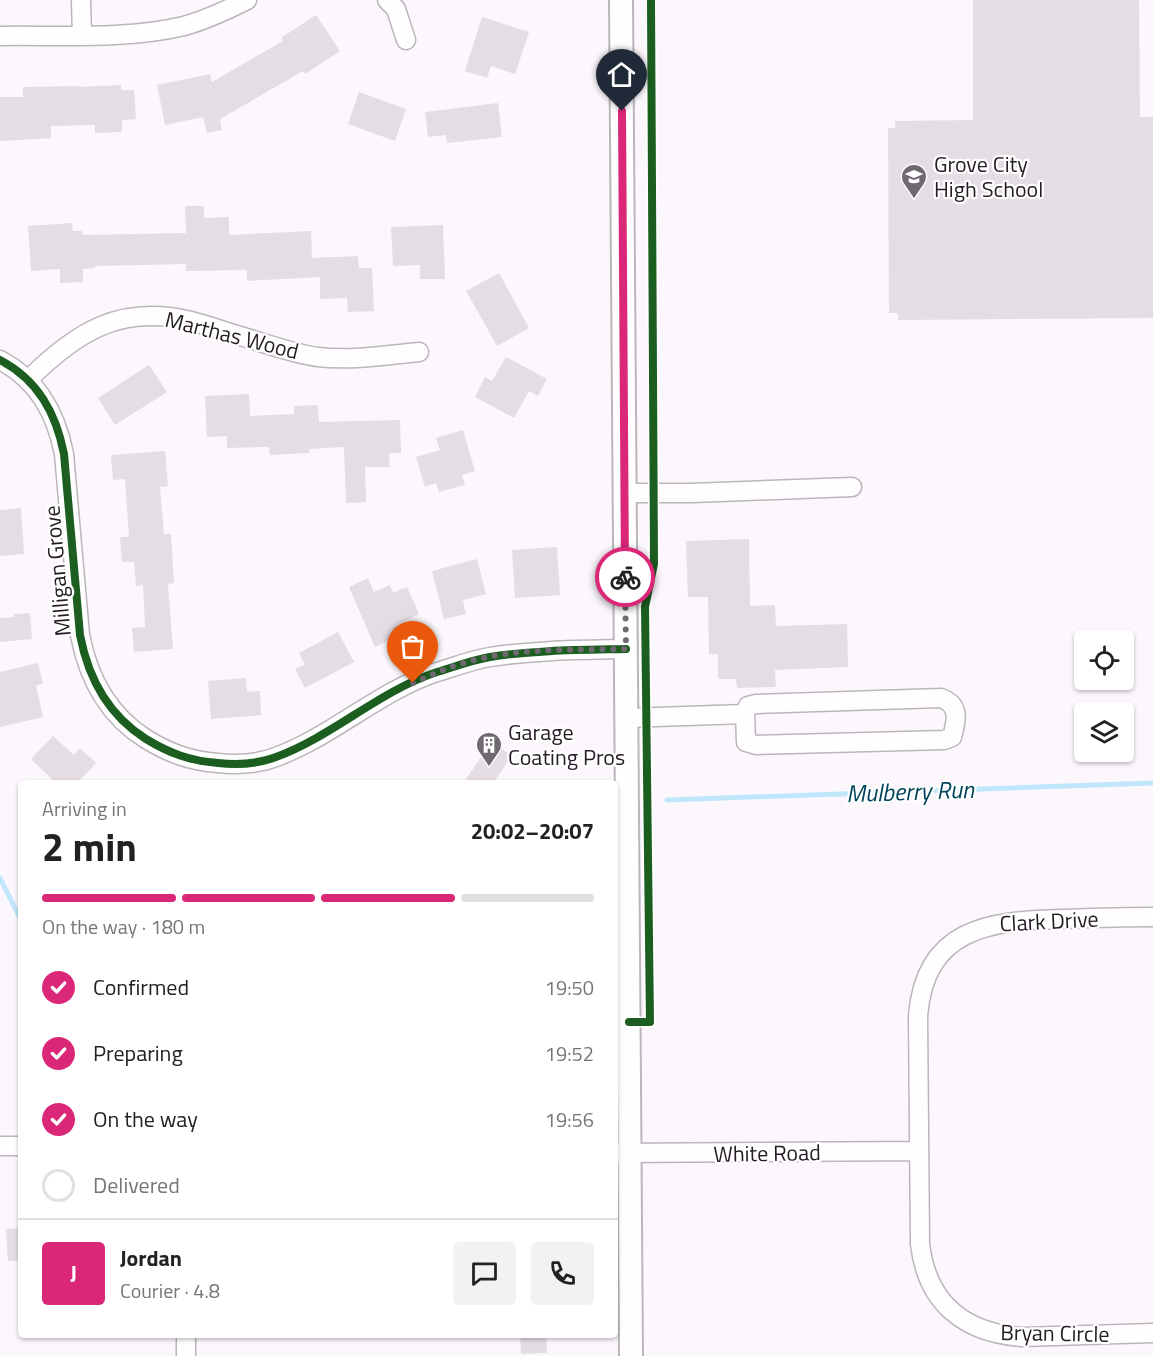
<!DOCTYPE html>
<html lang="en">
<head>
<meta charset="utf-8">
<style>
  body { margin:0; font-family:"Titillium Web",sans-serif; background:#f2f2f2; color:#222; height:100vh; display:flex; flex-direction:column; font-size:22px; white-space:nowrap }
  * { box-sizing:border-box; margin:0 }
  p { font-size:20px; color:#767676 }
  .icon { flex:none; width:33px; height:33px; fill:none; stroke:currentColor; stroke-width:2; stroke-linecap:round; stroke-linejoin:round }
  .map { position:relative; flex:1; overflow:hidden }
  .panel { position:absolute; left:18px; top:780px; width:600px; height:558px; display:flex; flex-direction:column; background:#fff; border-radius:6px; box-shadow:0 2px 4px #0004 }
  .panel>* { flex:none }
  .fabs { position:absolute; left:1074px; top:630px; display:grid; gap:12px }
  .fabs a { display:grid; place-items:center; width:60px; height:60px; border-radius:6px; background:#fff; box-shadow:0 2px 4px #0004; font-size:30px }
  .pin { position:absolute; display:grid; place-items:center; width:51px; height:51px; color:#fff; margin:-62px -26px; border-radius:50% 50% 50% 0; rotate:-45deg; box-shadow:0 0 6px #0007 }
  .pin .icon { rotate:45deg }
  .courier { position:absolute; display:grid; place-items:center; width:60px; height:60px; margin:-30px; border:4px solid #db2777; border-radius:50%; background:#fff; color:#222; box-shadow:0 2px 8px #0007 }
  .headline em { font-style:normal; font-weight:700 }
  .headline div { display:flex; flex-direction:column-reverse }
  .headline { display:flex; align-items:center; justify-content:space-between; height:102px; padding:0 24px }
  h1 { font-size:39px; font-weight:700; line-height:45px }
  .bar { display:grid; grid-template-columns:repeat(4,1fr); gap:9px 6px; align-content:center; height:72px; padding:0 24px }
  .bar i { height:8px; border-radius:4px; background:#e0e0e0 }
  .bar .current { background:#db2777 }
  .bar p { grid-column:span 4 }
  .line { display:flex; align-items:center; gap:15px; padding:0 24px; border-top:2px solid #e0e0e0 }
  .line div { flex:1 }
  .round { display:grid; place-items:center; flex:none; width:63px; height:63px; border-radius:6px; background:#f2f2f2 }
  ol { padding:0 24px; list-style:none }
  li { display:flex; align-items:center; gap:18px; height:66px }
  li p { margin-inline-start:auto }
  li .icon { padding:6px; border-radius:50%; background:#db2777; color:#fff; stroke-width:4 }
  li:last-child { color:#767676 }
  li i { width:33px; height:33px; border:3px solid #e0e0e0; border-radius:50% }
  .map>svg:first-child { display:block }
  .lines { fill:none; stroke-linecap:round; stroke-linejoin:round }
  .stream { stroke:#bfe6fb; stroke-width:5 }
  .building { fill:#e4dde4 }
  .minor-casing { stroke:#bcb6bc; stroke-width:21 }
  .major-casing { stroke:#bcb6bc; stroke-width:26 }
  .minor { stroke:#fffeff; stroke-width:18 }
  .major { stroke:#fffeff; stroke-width:22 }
  .cycleway-casing { stroke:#fff; stroke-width:11 }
  .cycleway { stroke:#1b5e20; stroke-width:8 }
  .done { stroke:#706971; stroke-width:6; stroke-dasharray:0 10.8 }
  .route { stroke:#db2777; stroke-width:8 }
  .labels { text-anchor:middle; stroke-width:4.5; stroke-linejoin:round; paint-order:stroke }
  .poi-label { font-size:22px; fill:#251c26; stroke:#fff; text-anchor:start }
  .street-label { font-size:22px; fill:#251c26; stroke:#fff }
  .water-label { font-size:24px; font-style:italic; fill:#01435a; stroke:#fff }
</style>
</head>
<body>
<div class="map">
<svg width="1153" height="1356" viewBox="0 0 1153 1356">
  <rect width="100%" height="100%" fill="#fcf7fc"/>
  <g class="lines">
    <path class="stream" d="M 667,800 L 1153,783
      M 0,878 L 21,920"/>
  </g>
  <path class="building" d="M 973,0 L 1139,0 L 1140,117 L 1153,117 L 1153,318 L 898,320 L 898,313 L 889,313 L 888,128 L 895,128 L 895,121 L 973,120 Z
    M 316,15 L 340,51 L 305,74 L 303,71 L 220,119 L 222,130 L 207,133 L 203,117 L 165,125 L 157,85 L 210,74 L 212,82 L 283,41 L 281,38 Z
    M 482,17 L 529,32 L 515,74 L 491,66 L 487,78 L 465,71 Z
    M 121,85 L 121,90 L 134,90 L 136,119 L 122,120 L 122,132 L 95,133 L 95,125 L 51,126 L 51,138 L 0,141 L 0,97 L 23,97 L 23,87 L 79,86 L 79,87 Z
    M 359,92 L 406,109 L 395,141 L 348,124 Z
    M 498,103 L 502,137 L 447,143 L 446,135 L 428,137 L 425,112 Z
    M 185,206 L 204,206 L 204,218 L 229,217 L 229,235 L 311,231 L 312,258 L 358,256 L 359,268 L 372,268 L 374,311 L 348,312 L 347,298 L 320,299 L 320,277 L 247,281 L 247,270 L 186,271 L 186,264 L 95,266 L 95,268 L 83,269 L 83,282 L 60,283 L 60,269 L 31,271 L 28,226 L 72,223 L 73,231 L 82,231 L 82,235 L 186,233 Z
    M 443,225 L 445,279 L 420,279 L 420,265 L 393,266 L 391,227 Z
    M 499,273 L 529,328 L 497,346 L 466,291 Z
    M 506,357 L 547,379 L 538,396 L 529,391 L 514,418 L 475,397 L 485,377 L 492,381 Z
    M 149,365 L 167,392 L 115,425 L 98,398 Z
    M 249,394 L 250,416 L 294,414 L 294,406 L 318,405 L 319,422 L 400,420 L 401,453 L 389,453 L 390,467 L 365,467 L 366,502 L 346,503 L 344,447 L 309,449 L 309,453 L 270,455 L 269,447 L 227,448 L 227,436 L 207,437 L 205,396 Z
    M 463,430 L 475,471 L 462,475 L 465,485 L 439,492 L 436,483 L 425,487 L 416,457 L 440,450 L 436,438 Z
    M 165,451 L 168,486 L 160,487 L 164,534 L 171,534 L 174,583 L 168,584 L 173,649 L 134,652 L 132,628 L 145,627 L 143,585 L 136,586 L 134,562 L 122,562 L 120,537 L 129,537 L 125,479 L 113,480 L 111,455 Z
    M 21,508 L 24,554 L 0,556 L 0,510 Z
    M 749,539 L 750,606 L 775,605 L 776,626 L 847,624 L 848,667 L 775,670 L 776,687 L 737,688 L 736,679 L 718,679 L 718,654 L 709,654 L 708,597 L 688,597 L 686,541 Z
    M 557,547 L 560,595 L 515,598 L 512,550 Z
    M 477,559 L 486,594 L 463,600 L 466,614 L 444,619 L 432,571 Z
    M 368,578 L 374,592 L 390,585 L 393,593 L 407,587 L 419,614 L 397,625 L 401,635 L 375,647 L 349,587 Z
    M 30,613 L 32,639 L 0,642 L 0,618 L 14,617 L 14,614 Z
    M 338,632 L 354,662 L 305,688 L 295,669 L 305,665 L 299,653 Z
    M 38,663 L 43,684 L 36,685 L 43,717 L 0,727 L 0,672 Z
    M 246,678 L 247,692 L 260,691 L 261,715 L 211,719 L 208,681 Z
    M 53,736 L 74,755 L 80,748 L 96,763 L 77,783 L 56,783 L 31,759 Z
    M 492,742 L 512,756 L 493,783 L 463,783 Z
    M 21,1228 L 21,1261 L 8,1261 L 6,1229 Z
    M 520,1335 L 546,1335 L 547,1353 L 521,1354 Z"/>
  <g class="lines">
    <defs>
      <path id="minor" d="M 81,0 L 82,35
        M 387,0 L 396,9 L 406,40
        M 0,36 C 60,35 125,40 184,26 C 206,20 227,10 247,0
        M 0,360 C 38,380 56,413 64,454 L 80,635 C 88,677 108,715 146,739 C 169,753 190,761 218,763 C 238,765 258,764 276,757 C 333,736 379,691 437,672 C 454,667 472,660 490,657 C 535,650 580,650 626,649
        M 28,380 C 76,332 120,304 191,321 C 210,326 229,333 247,338 C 270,345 295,354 318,357 C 352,361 385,355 419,352
        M 625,493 L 692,493 L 852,487
        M 941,698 C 960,705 957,719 952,737 L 944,740 L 756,745 L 746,742 L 745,714 L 748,706 L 756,704 Z
        M 626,718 L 745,714
        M 1153,917 C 1122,917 1092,918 1061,919 C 989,921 925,928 918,1016 L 920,1244 C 927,1303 964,1333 1022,1337 L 1153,1333
        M 0,1146 L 21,1146
        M 615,1153 L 919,1151
        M 186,1335 L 186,1356"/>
      <path id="major" d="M 621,0 L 631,1356"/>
    </defs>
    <use href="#minor" class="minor-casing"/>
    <use href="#major" class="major-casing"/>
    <use href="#minor" class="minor"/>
    <use href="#major" class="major"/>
    <defs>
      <path id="cycleway" d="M 0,360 C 38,380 56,413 64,454 L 80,635 C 88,677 108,715 146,739 C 169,753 190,761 218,763 C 238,765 258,764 276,757 C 333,736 379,691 437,672 C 454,667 472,660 490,657 C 535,650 580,650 626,649
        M 629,1022 L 650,1022 L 645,607 L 654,564 L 651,0"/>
    </defs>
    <use href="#cycleway" class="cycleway-casing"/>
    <use href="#cycleway" class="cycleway"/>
  </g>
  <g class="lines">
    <path class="done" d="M 413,683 C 437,672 462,662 488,657 C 533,648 580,650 626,649 L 625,577"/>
    <path class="route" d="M 622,111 L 625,577"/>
  </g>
  <defs>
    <symbol id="school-pin" viewBox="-11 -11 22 30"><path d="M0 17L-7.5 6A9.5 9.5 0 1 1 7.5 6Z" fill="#706971" stroke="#fff"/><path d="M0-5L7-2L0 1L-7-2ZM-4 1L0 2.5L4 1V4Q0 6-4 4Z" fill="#fff"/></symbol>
    <symbol id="building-pin" viewBox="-11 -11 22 30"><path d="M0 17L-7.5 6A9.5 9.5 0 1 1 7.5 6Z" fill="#706971" stroke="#fff"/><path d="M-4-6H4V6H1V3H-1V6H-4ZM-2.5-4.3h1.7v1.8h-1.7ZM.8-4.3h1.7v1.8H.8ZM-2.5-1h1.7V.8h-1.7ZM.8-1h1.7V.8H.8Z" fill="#fff"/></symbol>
  </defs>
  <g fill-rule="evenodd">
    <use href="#school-pin" x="899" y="162" width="30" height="40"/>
    <use href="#building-pin" x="474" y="730" width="30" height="40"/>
  </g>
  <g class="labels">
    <g class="poi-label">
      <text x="934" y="172">Grove City<tspan x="934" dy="25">High School</tspan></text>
      <text x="508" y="740">Garage<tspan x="508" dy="25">Coating Pros</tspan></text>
    </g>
    <g class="street-label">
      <text transform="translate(232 335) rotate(14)" y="8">Marthas Wood</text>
      <text transform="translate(57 571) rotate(-95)" y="8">Milligan Grove</text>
      <text transform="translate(1049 921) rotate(-3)" y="8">Clark Drive</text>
      <text transform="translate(767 1153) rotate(-1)" y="8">White Road</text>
      <text transform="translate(1055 1333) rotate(1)" y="8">Bryan Circle</text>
    </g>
    <g class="water-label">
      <text transform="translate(910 792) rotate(-2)" y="8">Mulberry Run</text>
    </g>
  </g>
</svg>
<div class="fabs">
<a><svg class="icon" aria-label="locate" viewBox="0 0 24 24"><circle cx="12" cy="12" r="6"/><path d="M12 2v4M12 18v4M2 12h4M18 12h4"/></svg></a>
<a><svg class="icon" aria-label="layers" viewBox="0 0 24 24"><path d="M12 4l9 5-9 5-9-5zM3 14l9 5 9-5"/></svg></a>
</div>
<div class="pin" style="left:413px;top:683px;background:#ea580c"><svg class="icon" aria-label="bag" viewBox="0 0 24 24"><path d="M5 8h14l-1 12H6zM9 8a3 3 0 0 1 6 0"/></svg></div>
<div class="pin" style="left:622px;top:111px;background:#1f2937"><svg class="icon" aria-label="home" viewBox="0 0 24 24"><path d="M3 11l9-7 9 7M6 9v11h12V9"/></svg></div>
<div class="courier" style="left:625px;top:577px"><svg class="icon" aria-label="bike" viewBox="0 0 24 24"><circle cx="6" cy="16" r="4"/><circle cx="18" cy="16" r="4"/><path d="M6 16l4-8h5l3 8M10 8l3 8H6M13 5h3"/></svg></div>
<section class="panel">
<div class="headline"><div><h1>2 min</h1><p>Arriving in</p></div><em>20:02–20:07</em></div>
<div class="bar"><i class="current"></i><i class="current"></i><i class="current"></i><i></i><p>On the way · 180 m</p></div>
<ol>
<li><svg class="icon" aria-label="check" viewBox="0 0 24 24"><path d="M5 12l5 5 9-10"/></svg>Confirmed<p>19:50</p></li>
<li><svg class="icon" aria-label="check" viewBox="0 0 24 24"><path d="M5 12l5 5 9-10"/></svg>Preparing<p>19:52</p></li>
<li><svg class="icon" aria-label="check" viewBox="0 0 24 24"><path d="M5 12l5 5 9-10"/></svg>On the way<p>19:56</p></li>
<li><i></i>Delivered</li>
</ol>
<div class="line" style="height:108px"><b class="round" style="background:#db2777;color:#fff">J</b><div><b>Jordan</b><p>Courier · 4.8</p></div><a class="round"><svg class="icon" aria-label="chat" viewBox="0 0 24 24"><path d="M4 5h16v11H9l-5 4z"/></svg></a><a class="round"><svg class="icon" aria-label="phone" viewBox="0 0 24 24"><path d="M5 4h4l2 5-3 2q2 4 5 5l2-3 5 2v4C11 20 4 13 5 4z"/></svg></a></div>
</section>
</div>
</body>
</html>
